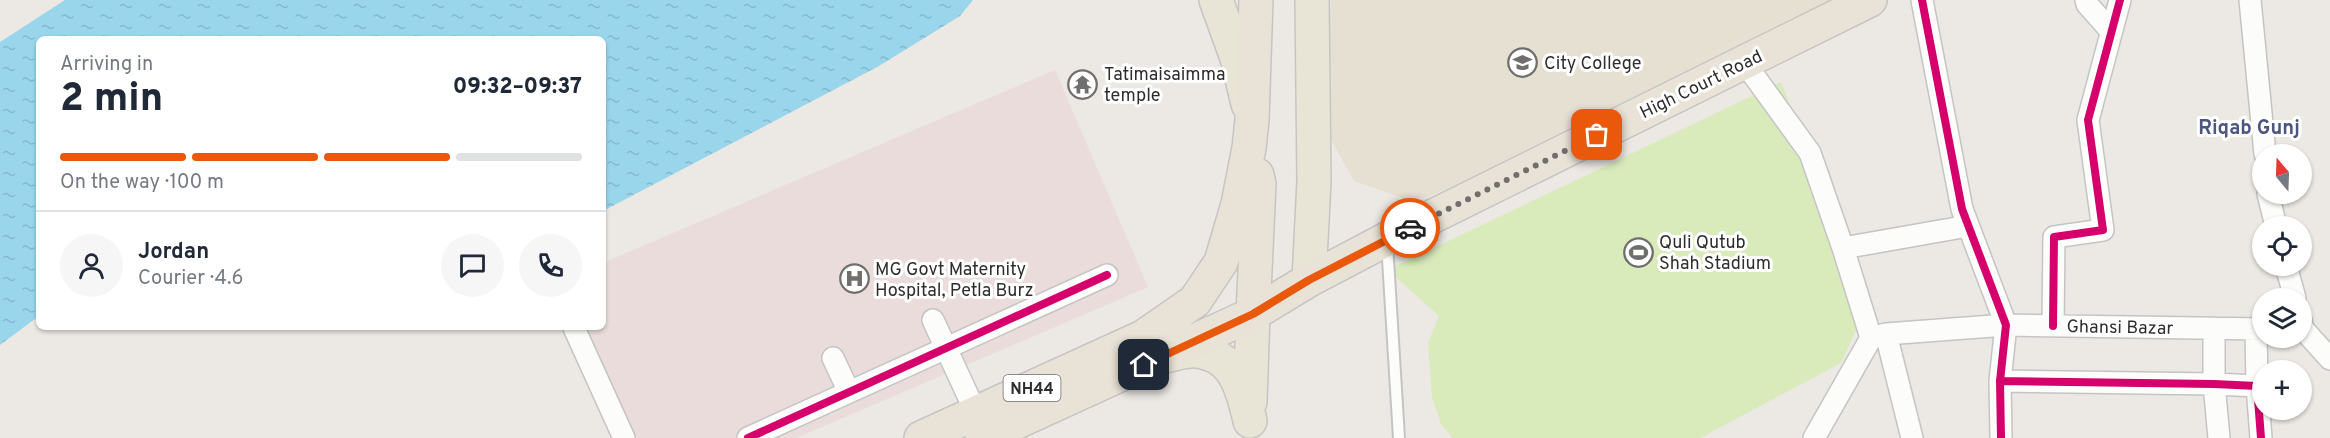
<!DOCTYPE html>
<html lang="en">
<head>
<meta charset="utf-8">
<style>
  body { margin:0; font-family:Overpass,sans-serif; background:#f6f6f7; color:#1f2937; height:100vh; display:flex; flex-direction:column; font-size:22px; white-space:nowrap }
  * { box-sizing:border-box; margin:0 }
  p { font-size:20px; color:#747a83 }
  .icon { flex:none; width:33px; height:33px; fill:none; stroke:currentColor; stroke-width:2; stroke-linecap:round; stroke-linejoin:round }
  .map { position:relative; flex:1; overflow:hidden }
  .panel { position:absolute; left:36px; top:36px; width:570px; height:294px; display:flex; flex-direction:column; background:#fff; border-radius:9px; box-shadow:0 2px 4px #0004 }
  .panel>* { flex:none }
  .needle { width:39px; rotate:341deg }
  .tools { position:absolute; left:2252px; top:144px; display:grid; gap:12px }
  .tools a { display:grid; place-items:center; width:60px; height:60px; border-radius:50%; background:#fff; box-shadow:0 2px 4px #0004; font-size:30px }
  .pin { position:absolute; display:grid; place-items:center; width:51px; height:51px; color:#fff; margin:-26px; border-radius:12px; box-shadow:0 3px 9px #0006 }
  .courier { position:absolute; display:grid; place-items:center; width:60px; height:60px; margin:-30px; border:4px solid #ea580c; border-radius:50%; background:#fff; color:#222; box-shadow:0 2px 8px #0007 }
  .overview em { font-style:normal; font-weight:800 }
  .overview div { display:flex; flex-direction:column-reverse }
  .overview { display:flex; align-items:center; justify-content:space-between; height:102px; padding:0 24px }
  h1 { font-size:39px; font-weight:800; line-height:45px }
  .bar { display:grid; grid-template-columns:repeat(4,1fr); gap:9px 6px; align-content:center; height:72px; padding:0 24px }
  .bar i { height:8px; border-radius:4px; background:#e0e1e3 }
  .bar .selected { background:#ea580c }
  .bar p { grid-column:span 4 }
  .line { display:flex; align-items:center; gap:15px; padding:0 24px; border-top:2px solid #e0e1e3 }
  .line div { flex:1 }
  .round { display:grid; place-items:center; flex:none; width:63px; height:63px; border-radius:32px; background:#f6f6f7 }
  .map>svg:first-child { display:block }
  .education { fill:#e6e0d3 }
  .medical { fill:#e9dcdb }
  .pitch { fill:#d9eabb }
  .water { fill:url(#water-ripples) }
  .lines { fill:none; stroke-linecap:round; stroke-linejoin:round }
  .service-casing { stroke:#c5c4c5; stroke-width:14 }
  .minor-casing { stroke:#c5c4c5; stroke-width:24 }
  .primary-casing { stroke:#c6c5c4; stroke-width:36 }
  .trunk-casing { stroke:#c6c5c4; stroke-width:36 }
  .service { stroke:#fcfcfb; stroke-width:10 }
  .minor { stroke:#fcfcfb; stroke-width:21 }
  .primary { stroke:#e8e4d6; stroke-width:33 }
  .trunk { stroke:#e9e2d6; stroke-width:33 }
  .cycleway-casing { stroke:#fff; stroke-width:11 }
  .cycleway { stroke:#d6006c; stroke-width:8 }
  .done { stroke:#706f6e; stroke-width:6; stroke-dasharray:0 10.8 }
  .route { stroke:#ea580c; stroke-width:8 }
  .labels { text-anchor:middle; stroke-width:6; stroke-linejoin:round; paint-order:stroke }
  .shield { fill:#fff; stroke:#6d6d6d; stroke-width:1.5 }
  .shield-label { font-size:16px; font-weight:bold; fill:#2e2e2e }
  .poi-label { font-size:18px; fill:#2e2e2e; stroke:#fff; text-anchor:start }
  .street-label { font-size:18px; fill:#2e2e2e; stroke:#fff }
  .neighbourhood-label { font-size:20px; font-weight:bold; fill:#4d5680; stroke:#fff }
</style>
</head>
<body>
<div class="map">
<svg width="2330" height="438" viewBox="0 0 2330 438">
  <defs>
    <pattern id="water-ripples" width="26" height="14" patternUnits="userSpaceOnUse" patternTransform="scale(1.5)"><rect width="26" height="14" fill="#99d6ec"/><path d="M2 4q2-2 4 0t4 0M15 11q2-2 4 0t4 0" fill="none" stroke="#84b8cb"/></pattern>
  </defs>
  <rect width="100%" height="100%" fill="#ece8e4"/>
  <path class="education" d="M 1331,0 L 1857,0 L 1429,197 L 1405,199 L 1354,181 L 1324,127 Z"/>
  <path class="medical" d="M 1055,70 L 1148,287 L 796,438 L 627,438 L 583,327 L 603,327 L 603,263 Z"/>
  <path class="pitch" d="M 1781,82 L 1841,233 L 1871,297 L 1841,363 L 1700,438 L 1453,438 L 1441,424 L 1432,397 L 1428,343 L 1439,316 L 1388,270 Z"/>
  <path class="water" d="M 65,0 L 973,0 L 960,16 L 879,66 L 603,211 L 603,39 L 39,39 L 39,316 L 0,345 L 0,42 Z"/>
  <g class="lines">
    <defs>
      <path id="service" d="M 1387,243 L 1399,438"/>
      <path id="minor" d="M 1922,0 L 1962,209 L 2006,325 L 2000,381 L 2001,438
        M 2086,0 L 2087,4 L 2110,30
        M 2250,0 L 2265,154
        M 1744,62 L 1810,153 L 1843,248
        M 2268,194 L 2276,226
        M 2286,266 L 2295,298
        M 933,320 L 976,413
        M 2301,321 L 2303,329 L 2330,359
        M 2053,326 L 2054,237 L 2103,230 L 2088,120 L 2120,0
        M 574,328 L 624,438
        M 2214,328 L 2214,384 L 2219,438
        M 2256,329 L 2257,386
        M 1886,334 L 1912,438
        M 1871,338 L 1886,334 L 2006,325 L 2262,329
        M 1871,338 L 1843,248 L 1968,226
        M 833,358 L 849,392
        M 2000,381 L 2214,384 L 2257,386 L 2261,438
        M 748,438 L 1107,275
        M 1814,438 L 1871,338"/>
      <path id="primary" d="M 1216,0 L 1237,58 L 1248,104
        M 1309,280 L 1314,181 L 1312,0
        M 1165,356 C 1175,354 1187,350 1197,351 C 1235,355 1243,390 1250,421
        M 1250,402 L 1253,314"/>
      <path id="trunk" d="M 1253,314 L 1259,184 L 1257,175
        M 921,438 L 1143,337 L 1195,301 L 1221,262 L 1238,204 L 1249,148 L 1252,120 L 1256,0
        M 982,438 L 1253,314 L 1309,280 L 1387,239 L 1870,0"/>
    </defs>
    <use href="#service" class="service-casing"/>
    <use href="#minor" class="minor-casing"/>
    <use href="#primary" class="primary-casing"/>
    <use href="#trunk" class="trunk-casing"/>
    <use href="#service" class="service"/>
    <use href="#minor" class="minor"/>
    <use href="#primary" class="primary"/>
    <use href="#trunk" class="trunk"/>
    <defs>
      <path id="cycleway" d="M 1922,0 L 1962,209 L 2006,325 L 2000,381 L 2001,438
        M 2053,326 L 2054,237 L 2103,230 L 2088,120 L 2120,0
        M 2000,381 L 2214,384 L 2257,386 L 2261,438
        M 748,438 L 1107,275"/>
    </defs>
    <use href="#cycleway" class="cycleway-casing"/>
    <use href="#cycleway" class="cycleway"/>
  </g>
  <g class="lines">
    <path class="done" d="M 1410,228 L 1597,135"/>
    <path class="route" d="M 1144,365 L 1253,314 L 1309,280 L 1410,228"/>
  </g>
  <defs>
    <symbol id="university-ring" viewBox="-11 -11 22 22"><circle r="9.5" fill="#fff" stroke="#706f6e" stroke-width="1.5"/><path d="M0-5L7-2L0 1L-7-2ZM-4 1L0 2.5L4 1V4Q0 6-4 4Z" fill="#706f6e"/></symbol>
    <symbol id="temple-ring" viewBox="-11 -11 22 22"><circle r="9.5" fill="#fff" stroke="#706f6e" stroke-width="1.5"/><path d="M0-6L5-2H3V0L6.5 2.5H4V6H1.5V3h-3V6H-4V2.5H-6.5L-3 0V-2H-5Z" fill="#706f6e"/></symbol>
    <symbol id="stadium-ring" viewBox="-11 -11 22 22"><circle r="9.5" fill="#fff" stroke="#706f6e" stroke-width="1.5"/><path d="M0-5a6.5 5 0 1 0 0 10a6.5 5 0 1 0 0-10ZM-3.5-1.8h7v3.6h-7Z" fill="#706f6e"/></symbol>
    <symbol id="hospital-ring" viewBox="-11 -11 22 22"><circle r="9.5" fill="#fff" stroke="#706f6e" stroke-width="1.5"/><path d="M-5-5h3v3.5h4V-5h3V5h-3V1.5h-4V5h-3Z" fill="#706f6e"/></symbol>
  </defs>
  <g fill-rule="evenodd">
    <use href="#university-ring" x="1506" y="46" width="33" height="33"/>
    <use href="#temple-ring" x="1066" y="68" width="33" height="33"/>
    <use href="#stadium-ring" x="1622" y="236" width="33" height="33"/>
    <use href="#hospital-ring" x="838" y="262" width="33" height="33"/>
  </g>
  <g class="labels">
    <rect class="shield" x="1003.5" y="375" width="57" height="26" rx="4.5"/>
    <g class="shield-label">
      <text x="1032" y="394">NH44</text>
    </g>
    <g class="poi-label">
      <text x="1544" y="69">City College</text>
      <text x="1104" y="80">Tatimaisaimma<tspan x="1104" dy="21">temple</tspan></text>
      <text x="1659" y="248">Quli Qutub<tspan x="1659" dy="21">Shah Stadium</tspan></text>
      <text x="875" y="275">MG Govt Maternity<tspan x="875" dy="21">Hospital, Petla Burz</tspan></text>
    </g>
    <g class="street-label">
      <text transform="translate(1701 84) rotate(-26)" y="6">High Court Road</text>
      <text transform="translate(2120 327) rotate(1)" y="6">Ghansi Bazar</text>
    </g>
    <g class="neighbourhood-label">
      <text x="2249" y="134">Riqab Gunj</text>
    </g>
  </g>
</svg>
<div class="tools">
<a><svg class="needle" viewBox="-14 -14 28 28"><path d="M0-13l5 13h-10z" fill="#e53935"/><path d="M0 13l5-13h-10z" fill="#747a83"/></svg></a>
<a><svg class="icon" aria-label="locate" viewBox="0 0 24 24"><circle cx="12" cy="12" r="6"/><path d="M12 2v4M12 18v4M2 12h4M18 12h4"/></svg></a>
<a><svg class="icon" aria-label="layers" viewBox="0 0 24 24"><path d="M12 4l9 5-9 5-9-5zM3 14l9 5 9-5"/></svg></a>
<a>+</a>
</div>
<div class="pin" style="left:1597px;top:135px;background:#ea580c"><svg class="icon" aria-label="bag" viewBox="0 0 24 24"><path d="M5 8h14l-1 12H6zM9 8a3 3 0 0 1 6 0"/></svg></div>
<div class="pin" style="left:1144px;top:365px;background:#1f2937"><svg class="icon" aria-label="home" viewBox="0 0 24 24"><path d="M3 11l9-7 9 7M6 9v11h12V9"/></svg></div>
<div class="courier" style="left:1410px;top:228px"><svg class="icon" aria-label="car" viewBox="0 0 24 24"><path d="M5 17H2v-5l4-1 3-4h7l3 4 3 1v5h-3M9 17h6M6 11h13"/><circle cx="7" cy="17" r="2"/><circle cx="17" cy="17" r="2"/></svg></div>
<section class="panel">
<div class="overview"><div><h1>2 min</h1><p>Arriving in</p></div><em>09:32–09:37</em></div>
<div class="bar"><i class="selected"></i><i class="selected"></i><i class="selected"></i><i></i><p>On the way · 100 m</p></div>
<div class="line" style="height:108px"><a class="round"><svg class="icon" aria-label="person" viewBox="0 0 24 24"><circle cx="12" cy="8" r="4"/><path d="M4 21q1-7 8-7t8 7"/></svg></a><div><b>Jordan</b><p>Courier · 4.6</p></div><a class="round"><svg class="icon" aria-label="chat" viewBox="0 0 24 24"><path d="M4 5h16v11H9l-5 4z"/></svg></a><a class="round"><svg class="icon" aria-label="phone" viewBox="0 0 24 24"><path d="M5 4h4l2 5-3 2q2 4 5 5l2-3 5 2v4C11 20 4 13 5 4z"/></svg></a></div>
</section>
</div>
</body>
</html>
